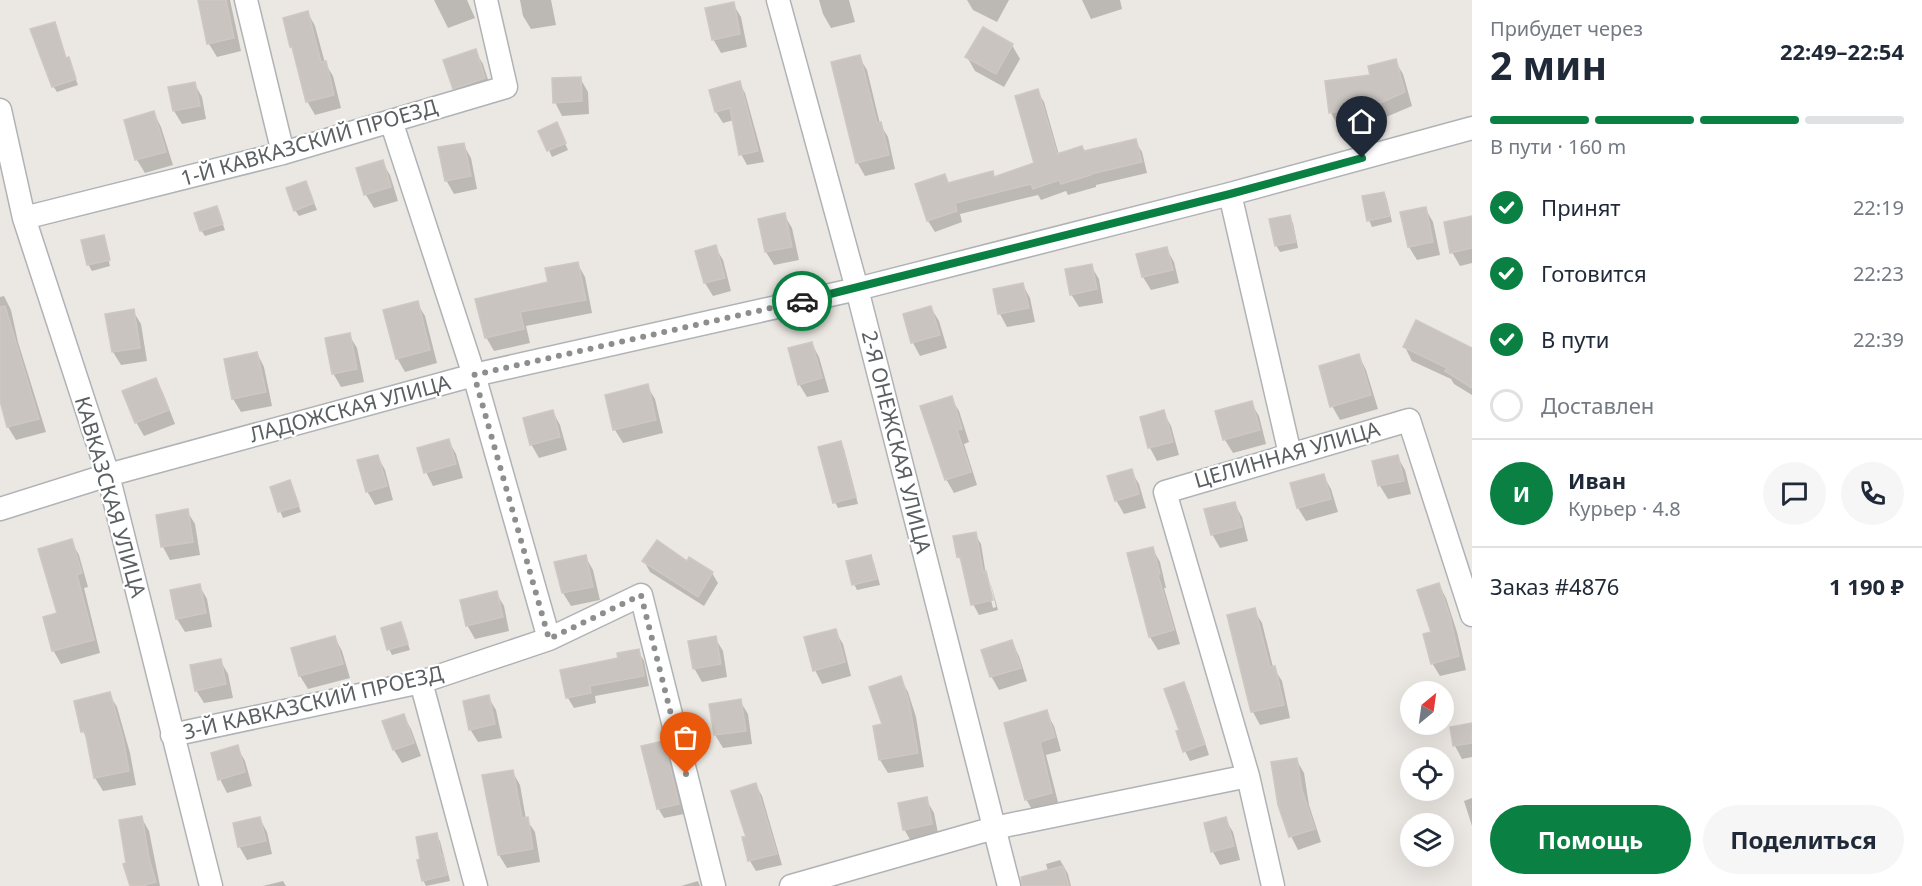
<!DOCTYPE html>
<html lang="ru">
<head>
<meta charset="utf-8">
<style>
  body { margin:0; font-family:"Noto Sans",sans-serif; background:#f6f6f7; color:#1f2937; height:100vh; display:flex; flex-direction:column; font-size:22px; white-space:nowrap }
  * { box-sizing:border-box; margin:0 }
  p { font-size:20px; color:#747a83 }
  .icon { flex:none; width:33px; height:33px; fill:none; stroke:currentColor; stroke-width:2; stroke-linecap:round; stroke-linejoin:round }
  .map { position:relative; flex:1; overflow:hidden }
  .panel { display:flex; flex-direction:column; background:#fff; width:450px }
  .panel>* { flex:none }
  .needle { width:39px; rotate:29deg }
  .buttons { position:absolute; left:1400px; top:681px; display:grid; gap:12px }
  .buttons a { display:grid; place-items:center; width:54px; height:54px; border-radius:50%; background:#fff; box-shadow:0 6px 24px #0002; font-size:30px }
  .pin { position:absolute; display:grid; place-items:center; width:51px; height:51px; color:#fff; margin:-62px -26px; border-radius:50% 50% 50% 0; rotate:-45deg; box-shadow:0 0 6px #0007 }
  .pin .icon { rotate:45deg }
  .courier { position:absolute; display:grid; place-items:center; width:60px; height:60px; margin:-30px; border:4px solid #0b8043; border-radius:50%; background:#fff; color:#222; box-shadow:0 2px 8px #0007 }
  .head em { font-style:normal; font-weight:700 }
  .head div { display:flex; flex-direction:column-reverse }
  .head { display:flex; align-items:center; justify-content:space-between; height:102px; padding:0 18px }
  h1 { font-size:39px; font-weight:700; line-height:45px }
  .bar { display:grid; grid-template-columns:repeat(4,1fr); gap:9px 6px; align-content:center; height:72px; padding:0 18px }
  .bar i { height:8px; border-radius:4px; background:#e0e1e3 }
  .bar .on { background:#0b8043 }
  .bar p { grid-column:span 4 }
  .line { display:flex; align-items:center; gap:15px; padding:0 18px; border-top:2px solid #e0e1e3 }
  .line div { flex:1 }
  .round { display:grid; place-items:center; flex:none; width:63px; height:63px; border-radius:32px; background:#f6f6f7 }
  ol { padding:0 18px; list-style:none }
  li { display:flex; align-items:center; gap:18px; height:66px }
  li p { margin-inline-start:auto }
  li .icon { padding:6px; border-radius:50%; background:#0b8043; color:#fff; stroke-width:4 }
  li:last-child { color:#747a83 }
  li i { width:33px; height:33px; border:3px solid #e0e1e3; border-radius:50% }
  .button { display:flex; gap:12px; margin-top:auto; padding:12px 18px }
  .button a { flex:1; height:69px; border-radius:36px; background:#0b8043; color:#fff; font-size:24px; font-weight:700; line-height:69px; text-align:center }
  .button a+a { background:#f6f6f7; color:#1f2937 }
  main { display:flex; flex:1; min-height:0 }
  .map>svg:first-child { display:block }
  .shadow { fill:#0003 }
  .building { fill:#c9c4c0; stroke:#cfc7c1; stroke-width:1.5 }
  .lines { fill:none; stroke-linecap:round; stroke-linejoin:round }
  .minor-casing { stroke:#afb3b6; stroke-width:25 }
  .minor { stroke:#fff; stroke-width:22 }
  .done { stroke:#8d8f8e; stroke-width:6; stroke-dasharray:0 10.8 }
  .route { stroke:#0b8043; stroke-width:8 }
  .labels { text-anchor:middle; stroke-width:4.5; stroke-linejoin:round; paint-order:stroke }
  .street-label { font-size:21px; fill:#5a5f61; stroke:#fff }
</style>
</head>
<body>
<main>
<div class="map">
<svg width="1472" height="886" viewBox="0 0 1472 886">
  <rect width="100%" height="100%" fill="#ebe7e2"/>
  <path class="shadow" d="M 200,0 L 230,0 L 241,51 L 217,57 L 209,44 Z
    M 434,0 L 467,0 L 475,18 L 448,28 Z
    M 520,0 L 551,0 L 556,25 L 531,29 L 523,16 Z
    M 819,0 L 849,0 L 855,22 L 831,28 L 823,14 Z
    M 967,0 L 1009,0 L 997,22 L 973,10 Z
    M 1082,0 L 1120,0 L 1122,9 L 1091,19 Z
    M 733,4 L 741,17 L 747,47 L 721,53 L 713,39 Z
    M 308,13 L 315,26 L 325,63 L 333,76 L 341,108 L 315,115 L 307,101 L 296,53 L 292,47 Z
    M 1012,45 L 1020,59 L 1004,87 L 975,71 L 967,57 Z
    M 475,51 L 483,64 L 492,92 L 462,102 L 454,88 Z
    M 859,57 L 867,70 L 880,124 L 888,137 L 895,169 L 865,176 L 857,162 Z
    M 68,59 L 78,85 L 57,92 L 53,86 Z
    M 1395,61 L 1403,74 L 1412,106 L 1379,120 L 1338,126 L 1331,113 L 1372,76 Z
    M 580,78 L 588,92 L 589,114 L 562,116 L 555,102 Z
    M 194,83 L 202,97 L 206,119 L 182,124 L 174,111 Z
    M 739,83 L 745,93 L 764,162 L 747,165 L 741,154 L 734,120 L 723,123 L 716,112 L 710,91 Z
    M 1037,91 L 1044,102 L 1059,155 L 1084,152 L 1135,141 L 1142,152 L 1147,173 L 1096,185 L 1096,187 L 1068,195 L 1066,191 L 1041,200 L 1038,195 L 960,214 L 962,222 L 935,232 L 928,221 L 944,176 L 949,184 L 992,173 L 995,178 L 1036,164 Z
    M 154,113 L 161,127 L 173,165 L 145,173 L 137,160 L 126,121 Z
    M 559,130 L 568,150 L 552,157 L 540,131 Z
    M 463,144 L 471,158 L 477,189 L 454,194 L 446,180 Z
    M 382,162 L 390,175 L 398,201 L 374,208 L 366,195 L 358,169 Z
    M 306,183 L 317,210 L 299,216 L 295,210 Z
    M 1384,193 L 1387,200 L 1392,222 L 1372,227 L 1369,220 Z
    M 216,207 L 225,230 L 205,236 L 201,230 Z
    M 1425,208 L 1433,222 L 1440,255 L 1417,260 L 1409,247 Z
    M 784,215 L 792,228 L 799,260 L 774,265 L 766,252 L 759,220 Z
    M 1289,217 L 1293,223 L 1298,248 L 1280,252 L 1276,245 Z
    M 1472,218 L 1472,263 L 1460,266 L 1452,252 Z
    M 104,237 L 106,241 L 104,241 L 110,266 L 92,271 L 88,264 Z
    M 715,247 L 723,260 L 731,291 L 713,296 L 705,283 L 697,252 Z
    M 1166,248 L 1174,262 L 1179,283 L 1151,290 L 1143,277 L 1138,255 Z
    M 577,263 L 585,277 L 592,313 L 526,326 L 530,343 L 494,351 L 486,337 Z
    M 1091,266 L 1099,279 L 1103,303 L 1079,307 L 1071,294 Z
    M 1023,285 L 1030,298 L 1035,322 L 1007,327 L 1000,314 Z
    M 4,296 L 11,310 L 18,342 L 46,432 L 16,440 L 8,427 L 1,398 L 0,297 Z
    M 417,303 L 425,316 L 437,363 L 405,372 L 397,358 Z
    M 931,308 L 939,321 L 947,348 L 920,356 L 913,343 L 905,315 Z
    M 133,311 L 141,324 L 147,361 L 121,365 L 113,352 L 107,315 Z
    M 349,335 L 357,348 L 364,382 L 341,387 L 333,373 Z
    M 812,344 L 819,357 L 829,392 L 807,397 L 799,384 Z
    M 1405,347 L 1472,350 L 1472,395 L 1454,384 L 1451,379 L 1412,361 Z
    M 257,353 L 264,367 L 272,406 L 241,412 L 233,399 L 226,360 Z
    M 1359,356 L 1366,370 L 1378,409 L 1340,420 L 1332,406 Z
    M 156,380 L 163,393 L 175,424 L 144,436 L 136,422 Z
    M 647,386 L 655,399 L 663,433 L 623,443 L 615,430 L 607,396 Z
    M 951,398 L 959,411 L 969,442 L 964,444 L 977,485 L 954,493 L 946,479 Z
    M 1251,403 L 1259,416 L 1266,444 L 1233,453 L 1225,440 L 1217,412 Z
    M 553,412 L 560,425 L 567,450 L 539,458 L 531,444 Z
    M 1163,412 L 1171,426 L 1179,455 L 1157,461 L 1150,448 L 1141,418 Z
    M 448,440 L 456,454 L 463,478 L 433,486 L 426,472 Z
    M 840,443 L 844,449 L 858,504 L 838,508 L 835,502 Z
    M 1397,456 L 1405,470 L 1411,494 L 1388,499 L 1380,486 L 1374,462 Z
    M 378,457 L 385,470 L 393,500 L 375,505 L 367,491 Z
    M 1131,471 L 1139,484 L 1146,508 L 1124,514 L 1116,500 Z
    M 1323,475 L 1331,489 L 1338,512 L 1306,521 L 1298,508 L 1292,484 Z
    M 290,482 L 301,512 L 283,518 L 280,511 Z
    M 1234,503 L 1242,517 L 1248,541 L 1220,548 L 1212,534 Z
    M 187,511 L 195,524 L 200,555 L 170,560 L 163,547 Z
    M 975,534 L 981,544 L 986,575 L 989,580 L 985,576 L 993,608 L 996,607 L 990,581 L 998,610 L 979,615 L 973,604 L 963,564 L 958,556 Z
    M 71,541 L 79,555 L 88,587 L 84,588 L 100,653 L 61,664 L 53,650 Z
    M 1152,548 L 1160,562 L 1166,588 L 1164,588 L 1180,644 L 1158,650 L 1150,637 L 1129,554 Z
    M 585,556 L 593,570 L 600,600 L 571,606 L 563,593 L 556,563 Z
    M 871,557 L 874,563 L 880,585 L 857,590 L 854,584 Z
    M 644,561 L 687,563 L 712,573 L 718,583 L 704,606 L 650,572 Z
    M 199,585 L 207,599 L 212,627 L 185,632 L 177,619 Z
    M 1439,585 L 1446,598 L 1457,632 L 1466,670 L 1440,676 L 1432,663 L 1433,633 Z
    M 496,593 L 504,606 L 509,631 L 475,639 L 467,625 Z
    M 1254,610 L 1262,623 L 1273,667 L 1282,681 L 1290,718 L 1260,725 L 1253,712 Z
    M 401,624 L 410,650 L 392,655 L 389,649 Z
    M 835,631 L 843,644 L 851,676 L 822,684 L 815,670 Z
    M 335,638 L 342,651 L 350,678 L 308,689 L 300,676 L 293,649 Z
    M 715,638 L 723,651 L 727,677 L 702,682 L 694,668 Z
    M 1012,642 L 1019,656 L 1027,681 L 999,690 L 991,676 Z
    M 638,651 L 644,661 L 649,686 L 595,696 L 596,703 L 574,708 L 568,698 L 562,671 L 619,659 Z
    M 220,660 L 228,674 L 233,698 L 204,703 L 196,690 Z
    M 900,678 L 908,692 L 916,717 L 924,767 L 888,773 L 880,760 L 884,725 Z
    M 1183,684 L 1189,694 L 1209,755 L 1190,761 L 1185,751 L 1181,731 Z
    M 109,694 L 117,707 L 130,753 L 136,785 L 103,791 L 95,778 L 88,741 L 83,731 Z
    M 488,697 L 496,710 L 502,738 L 478,742 L 470,729 Z
    M 740,701 L 748,714 L 752,744 L 723,748 L 715,735 Z
    M 1046,712 L 1054,726 L 1061,751 L 1046,755 L 1059,806 L 1034,813 L 1026,799 Z
    M 403,715 L 411,729 L 421,756 L 402,763 L 394,750 Z
    M 1472,725 L 1472,757 L 1462,759 L 1455,746 Z
    M 663,743 L 669,753 L 684,814 L 664,818 L 658,808 Z
    M 237,747 L 245,761 L 252,786 L 227,793 L 220,779 Z
    M 1296,759 L 1304,773 L 1309,805 L 1321,842 L 1298,850 L 1291,836 Z
    M 512,771 L 520,785 L 526,819 L 535,832 L 540,862 L 507,868 L 499,855 Z
    M 756,785 L 762,796 L 782,865 L 756,871 L 750,861 L 744,838 L 747,838 Z
    M 1472,798 L 1472,826 L 1464,801 Z
    M 926,799 L 934,813 L 939,838 L 912,843 L 904,829 Z
    M 141,817 L 149,831 L 160,886 L 131,886 L 128,864 Z
    M 260,819 L 267,832 L 272,854 L 247,860 L 239,846 Z
    M 1225,819 L 1233,832 L 1240,860 L 1220,865 L 1213,852 Z
    M 436,835 L 440,841 L 450,881 L 426,886 L 423,880 Z
    M 1060,860 L 1068,874 L 1071,886 L 1044,886 L 1048,871 L 1046,864 Z
    M 283,881 L 286,886 L 263,886 Z
    M 698,881 L 700,886 L 681,886 Z"/>
  <path class="building" d="M 198,0 L 226,0 L 234,38 L 207,44 Z
    M 734,2 L 740,34 L 712,40 L 705,8 Z
    M 308,11 L 321,62 L 326,61 L 334,95 L 306,102 L 292,47 L 290,47 L 283,18 Z
    M 55,22 L 66,58 L 69,57 L 76,79 L 52,87 L 30,29 Z
    M 983,27 L 1013,44 L 996,74 L 965,57 Z
    M 476,49 L 485,78 L 453,89 L 443,60 Z
    M 860,55 L 877,123 L 881,122 L 889,155 L 856,163 L 831,62 Z
    M 1396,59 L 1405,92 L 1371,107 L 1329,113 L 1325,81 L 1370,75 L 1368,66 Z
    M 581,77 L 582,101 L 553,103 L 552,78 Z
    M 740,81 L 758,151 L 739,155 L 730,108 L 715,112 L 709,90 Z
    M 195,82 L 200,106 L 173,111 L 168,87 Z
    M 1038,89 L 1057,154 L 1082,146 L 1084,151 L 1136,139 L 1142,162 L 1091,174 L 1091,175 L 1061,184 L 1059,180 L 1033,189 L 1031,184 L 955,203 L 957,211 L 927,221 L 915,184 L 945,174 L 948,183 L 993,171 L 994,177 L 1034,163 L 1015,96 Z
    M 154,111 L 166,152 L 135,160 L 124,120 Z
    M 557,122 L 566,143 L 547,151 L 538,131 Z
    M 464,143 L 471,176 L 445,181 L 438,147 Z
    M 383,160 L 391,187 L 364,195 L 356,168 Z
    M 306,181 L 314,203 L 294,211 L 286,188 Z
    M 1384,192 L 1390,216 L 1367,221 L 1362,196 Z
    M 217,206 L 223,224 L 200,231 L 194,213 Z
    M 1426,207 L 1433,242 L 1408,247 L 1400,212 Z
    M 785,213 L 792,247 L 765,252 L 758,219 Z
    M 1290,215 L 1296,242 L 1275,246 L 1269,219 Z
    M 1472,216 L 1472,248 L 1450,253 L 1444,222 Z
    M 104,235 L 110,260 L 87,265 L 81,240 Z
    M 716,245 L 725,278 L 704,283 L 695,251 Z
    M 1167,247 L 1173,270 L 1142,277 L 1136,254 Z
    M 578,262 L 586,300 L 520,312 L 524,329 L 485,338 L 475,299 L 548,282 L 545,268 Z
    M 1092,264 L 1097,289 L 1070,295 L 1065,269 Z
    M 1023,283 L 1029,308 L 998,314 L 993,289 Z
    M 418,301 L 430,350 L 396,359 L 383,310 Z
    M 5,306 L 39,419 L 7,427 L 0,401 L 0,307 Z
    M 931,306 L 940,335 L 911,343 L 903,314 Z
    M 134,309 L 140,348 L 112,352 L 105,314 Z
    M 1416,320 L 1472,348 L 1472,388 L 1445,371 L 1447,368 L 1403,347 Z
    M 350,333 L 357,369 L 332,374 L 325,338 Z
    M 812,342 L 822,378 L 798,385 L 788,348 Z
    M 257,352 L 266,392 L 232,399 L 224,359 Z
    M 1359,354 L 1371,395 L 1330,407 L 1319,366 Z
    M 156,378 L 169,410 L 135,423 L 122,391 Z
    M 648,384 L 656,420 L 613,430 L 605,395 Z
    M 952,396 L 962,429 L 957,430 L 971,472 L 945,480 L 920,406 Z
    M 1252,401 L 1260,430 L 1223,440 L 1215,411 Z
    M 553,410 L 560,437 L 530,445 L 523,418 Z
    M 1164,410 L 1173,442 L 1148,448 L 1140,417 Z
    M 449,439 L 456,464 L 424,473 L 417,448 Z
    M 841,441 L 856,497 L 833,503 L 818,447 Z
    M 378,455 L 387,486 L 366,492 L 357,460 Z
    M 1398,455 L 1404,481 L 1378,486 L 1372,461 Z
    M 1132,469 L 1139,494 L 1115,501 L 1107,476 Z
    M 1324,474 L 1331,499 L 1297,508 L 1290,483 Z
    M 290,480 L 299,506 L 278,512 L 270,487 Z
    M 1235,502 L 1242,527 L 1211,535 L 1204,509 Z
    M 188,509 L 193,542 L 161,547 L 156,515 Z
    M 976,532 L 983,572 L 986,571 L 993,600 L 971,605 L 960,556 L 957,557 L 953,536 Z
    M 72,539 L 82,573 L 77,575 L 94,640 L 52,651 L 43,617 L 57,613 L 38,549 Z
    M 657,540 L 687,561 L 689,557 L 713,572 L 698,597 L 642,561 Z
    M 1153,547 L 1160,574 L 1158,575 L 1174,630 L 1149,637 L 1127,553 Z
    M 586,555 L 593,587 L 562,593 L 554,562 Z
    M 871,555 L 877,579 L 852,585 L 846,561 Z
    M 1439,583 L 1450,617 L 1459,656 L 1431,664 L 1423,634 L 1431,632 L 1417,590 Z
    M 200,584 L 206,613 L 176,619 L 170,590 Z
    M 497,591 L 503,617 L 466,626 L 460,600 Z
    M 1255,608 L 1270,667 L 1275,666 L 1284,705 L 1251,712 L 1227,615 Z
    M 401,622 L 408,644 L 387,650 L 381,628 Z
    M 836,629 L 845,662 L 813,671 L 804,637 Z
    M 335,636 L 343,664 L 299,676 L 291,648 Z
    M 716,636 L 721,664 L 693,669 L 688,641 Z
    M 1012,640 L 1021,668 L 990,677 L 981,650 Z
    M 639,649 L 644,676 L 590,686 L 591,693 L 566,698 L 560,670 L 618,658 L 617,653 Z
    M 221,659 L 226,684 L 195,691 L 190,665 Z
    M 901,676 L 909,702 L 918,753 L 879,760 L 873,726 L 882,724 L 869,687 Z
    M 1184,682 L 1205,744 L 1183,752 L 1176,731 L 1179,730 L 1164,689 Z
    M 110,692 L 123,738 L 129,771 L 94,778 L 85,731 L 81,732 L 74,701 Z
    M 489,695 L 495,724 L 469,730 L 463,701 Z
    M 741,699 L 746,731 L 714,735 L 709,704 Z
    M 1047,710 L 1055,737 L 1040,742 L 1052,793 L 1025,800 L 1004,723 Z
    M 404,714 L 414,743 L 393,750 L 382,721 Z
    M 1472,723 L 1472,743 L 1453,746 L 1450,727 Z
    M 664,741 L 679,804 L 657,809 L 641,746 Z
    M 238,745 L 245,772 L 218,780 L 211,753 Z
    M 1297,758 L 1302,790 L 1315,829 L 1289,837 L 1278,805 L 1271,762 Z
    M 513,770 L 522,818 L 528,817 L 533,849 L 498,855 L 482,775 Z
    M 756,783 L 777,854 L 748,861 L 742,837 L 746,837 L 731,791 Z
    M 927,797 L 932,824 L 903,830 L 898,803 Z
    M 142,816 L 149,858 L 156,882 L 142,886 L 130,886 L 123,864 L 126,863 L 119,820 Z
    M 260,817 L 266,841 L 238,847 L 233,823 Z
    M 1226,817 L 1234,846 L 1211,852 L 1204,823 Z
    M 437,833 L 441,855 L 443,854 L 447,875 L 422,881 L 417,860 L 420,859 L 416,837 Z
    M 1063,866 L 1069,886 L 1022,886 L 1021,877 Z"/>
  <g class="lines">
    <defs>
      <path id="minor" d="M 246,0 L 283,153
        M 778,0 L 857,289 L 1009,886
        M 0,110 L 24,218 L 108,475 L 211,886
        M 391,121 L 474,375 L 549,639
        M 1230,194 L 1290,454
        M 24,218 L 283,153 L 506,87 L 486,0
        M 0,509 L 108,475 L 474,375 L 857,289 L 1230,194 L 1472,128
        M 421,682 L 476,886
        M 172,735 L 421,682 L 549,639 L 641,595 L 714,886
        M 791,886 L 994,828 L 1248,776
        M 1273,886 L 1248,776 L 1165,492 L 1409,420 L 1472,615"/>
    </defs>
    <use href="#minor" class="minor-casing"/>
    <use href="#minor" class="minor"/>
  </g>
  <g class="lines">
    <path class="done" d="M 686,774 L 641,595 L 549,639 L 474,375 L 802,301"/>
    <path class="route" d="M 802,301 L 1230,194 L 1362,158"/>
  </g>
  <g class="labels">
    <g class="street-label">
      <text transform="translate(309 143) rotate(-16)" y="7">1-Й КАВКАЗСКИЙ ПРОЕЗД</text>
      <text transform="translate(350 409) rotate(-15)" y="7">ЛАДОЖСКАЯ УЛИЦА</text>
      <text transform="translate(896 442) rotate(76)" y="7">2-Я ОНЕЖСКАЯ УЛИЦА</text>
      <text transform="translate(1287 455) rotate(-16)" y="7">ЦЕЛИННАЯ УЛИЦА</text>
      <text transform="translate(110 497) rotate(74)" y="7">КАВКАЗСКАЯ УЛИЦА</text>
      <text transform="translate(313 703) rotate(-13)" y="7">3-Й КАВКАЗСКИЙ ПРОЕЗД</text>
    </g>
  </g>
</svg>
<div class="buttons">
<a><svg class="needle" viewBox="-14 -14 28 28"><path d="M0-13l5 13h-10z" fill="#e53935"/><path d="M0 13l5-13h-10z" fill="#747a83"/></svg></a>
<a><svg class="icon" aria-label="locate" viewBox="0 0 24 24"><circle cx="12" cy="12" r="6"/><path d="M12 2v4M12 18v4M2 12h4M18 12h4"/></svg></a>
<a><svg class="icon" aria-label="layers" viewBox="0 0 24 24"><path d="M12 4l9 5-9 5-9-5zM3 14l9 5 9-5"/></svg></a>
</div>
<div class="pin" style="left:686px;top:774px;background:#ea580c"><svg class="icon" aria-label="bag" viewBox="0 0 24 24"><path d="M5 8h14l-1 12H6zM9 8a3 3 0 0 1 6 0"/></svg></div>
<div class="pin" style="left:1362px;top:158px;background:#1f2937"><svg class="icon" aria-label="home" viewBox="0 0 24 24"><path d="M3 11l9-7 9 7M6 9v11h12V9"/></svg></div>
<div class="courier" style="left:802px;top:301px"><svg class="icon" aria-label="car" viewBox="0 0 24 24"><path d="M5 17H2v-5l4-1 3-4h7l3 4 3 1v5h-3M9 17h6M6 11h13"/><circle cx="7" cy="17" r="2"/><circle cx="17" cy="17" r="2"/></svg></div>
</div>
<section class="panel">
<div class="head"><div><h1>2 мин</h1><p>Прибудет через</p></div><em>22:49–22:54</em></div>
<div class="bar"><i class="on"></i><i class="on"></i><i class="on"></i><i></i><p>В пути · 160 m</p></div>
<ol>
<li><svg class="icon" aria-label="check" viewBox="0 0 24 24"><path d="M5 12l5 5 9-10"/></svg>Принят<p>22:19</p></li>
<li><svg class="icon" aria-label="check" viewBox="0 0 24 24"><path d="M5 12l5 5 9-10"/></svg>Готовится<p>22:23</p></li>
<li><svg class="icon" aria-label="check" viewBox="0 0 24 24"><path d="M5 12l5 5 9-10"/></svg>В пути<p>22:39</p></li>
<li><i></i>Доставлен</li>
</ol>
<div class="line" style="height:108px"><b class="round" style="background:#0b8043;color:#fff">И</b><div><b>Иван</b><p>Курьер · 4.8</p></div><a class="round"><svg class="icon" aria-label="chat" viewBox="0 0 24 24"><path d="M4 5h16v11H9l-5 4z"/></svg></a><a class="round"><svg class="icon" aria-label="phone" viewBox="0 0 24 24"><path d="M5 4h4l2 5-3 2q2 4 5 5l2-3 5 2v4C11 20 4 13 5 4z"/></svg></a></div>
<div class="line" style="height:78px"><div>Заказ #4876</div><b>1 190 ₽</b></div>
<div class="button"><a>Помощь</a><a>Поделиться</a></div>
</section>
</main>
</body>
</html>
